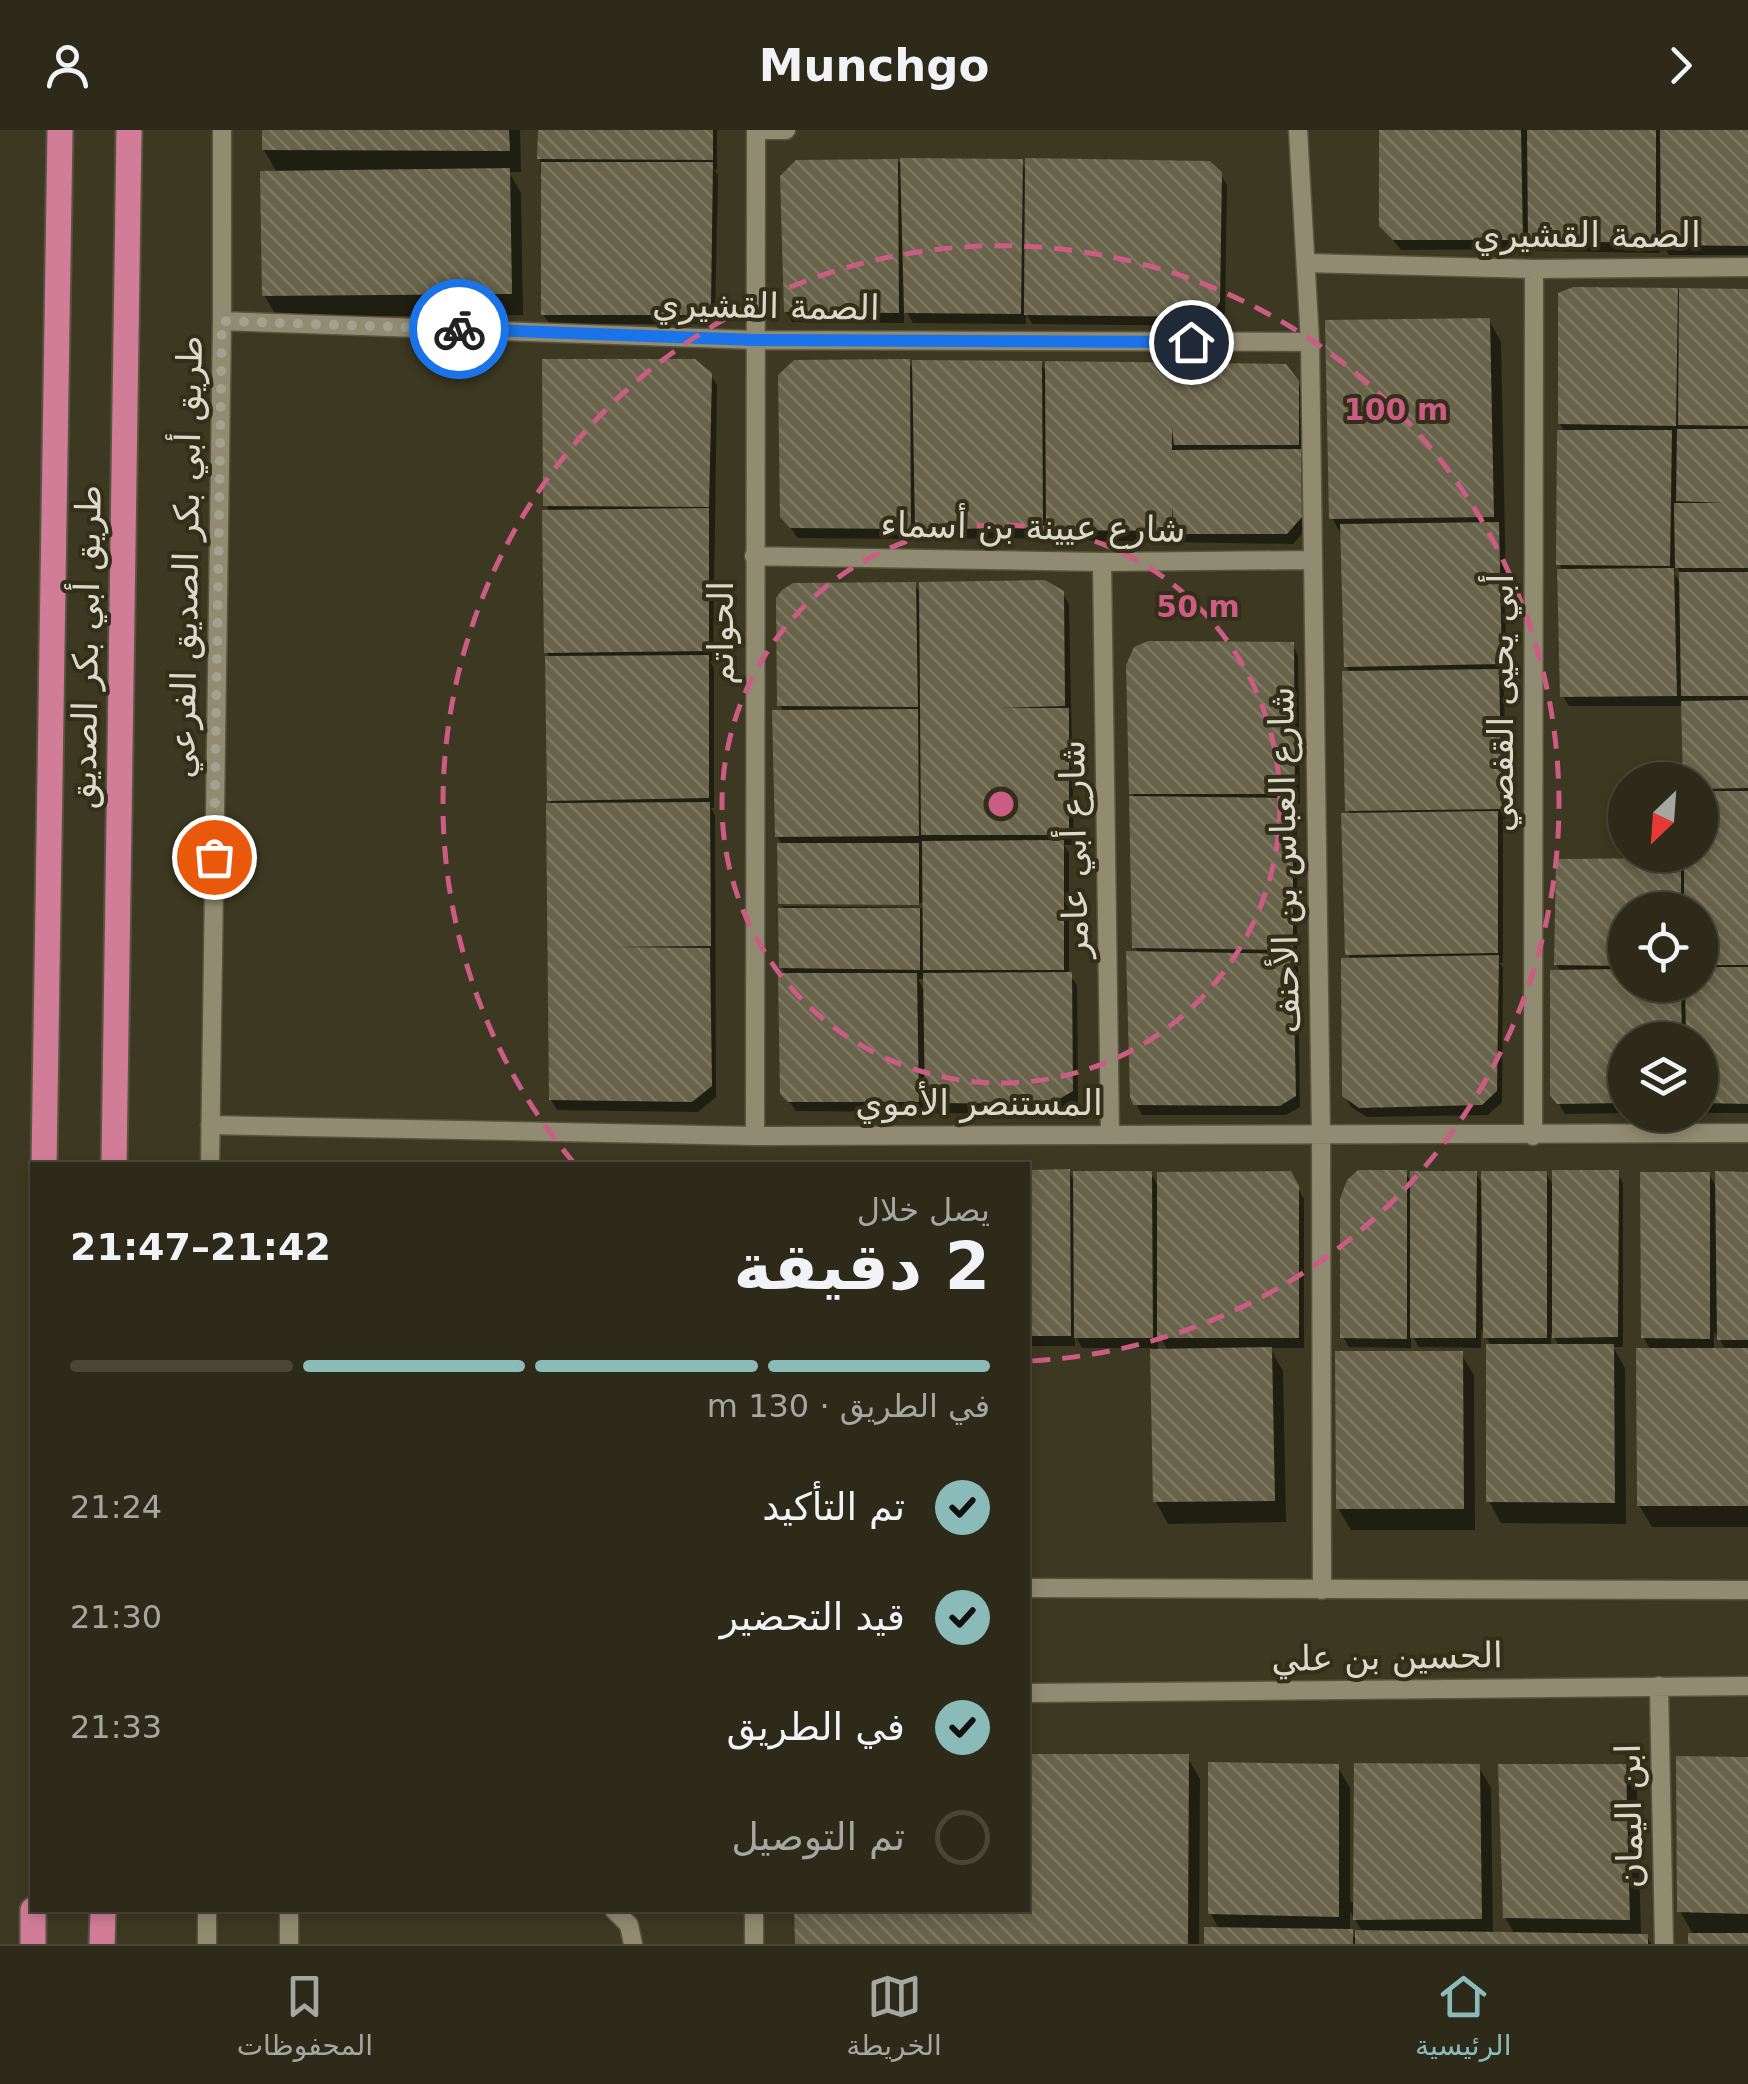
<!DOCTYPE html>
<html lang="ar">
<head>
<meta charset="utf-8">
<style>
  body { margin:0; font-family:"DejaVu Sans","Noto Sans Arabic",sans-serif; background:#363222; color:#f1f3f6; direction:rtl; height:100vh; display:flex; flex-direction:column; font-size:38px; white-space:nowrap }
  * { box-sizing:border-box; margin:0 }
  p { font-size:32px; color:#a7a7a2 }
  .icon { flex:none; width:55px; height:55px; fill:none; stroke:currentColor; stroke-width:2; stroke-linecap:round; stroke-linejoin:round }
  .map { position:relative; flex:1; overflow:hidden; direction:ltr }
  .panel { position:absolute; left:30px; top:1032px; width:1000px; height:750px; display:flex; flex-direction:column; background:#2e2a19; border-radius:0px; box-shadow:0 5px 15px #0003,0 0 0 2px #494638; direction:rtl }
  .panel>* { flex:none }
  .needle { width:65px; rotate:205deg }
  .fabs { position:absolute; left:1608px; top:632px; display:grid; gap:20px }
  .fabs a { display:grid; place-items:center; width:110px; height:110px; border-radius:50%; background:#2e2a19; box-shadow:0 5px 15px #0003,0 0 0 2px #494638; font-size:50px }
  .pin { position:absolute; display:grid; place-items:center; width:85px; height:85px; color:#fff; margin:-42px; border:5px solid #fff; border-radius:50%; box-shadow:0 2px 10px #0007 }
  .courier { position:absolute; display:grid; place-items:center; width:100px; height:100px; margin:-50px; border:8px solid #1a73e8; border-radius:50%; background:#fff; color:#222; box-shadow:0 2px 12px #0007 }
  .headline em { font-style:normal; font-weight:600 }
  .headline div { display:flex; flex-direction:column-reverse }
  .headline { display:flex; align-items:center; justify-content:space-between; height:170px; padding:0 40px }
  h1 { font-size:65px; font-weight:600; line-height:75px }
  .bar { display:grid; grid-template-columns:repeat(4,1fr); gap:15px 10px; align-content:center; height:120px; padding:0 40px }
  .bar i { height:12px; border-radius:8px; background:#494638 }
  .bar .current { background:#8bbbb9 }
  .bar p { grid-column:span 4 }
  ol { padding:0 40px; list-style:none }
  li { display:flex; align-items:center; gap:30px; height:110px }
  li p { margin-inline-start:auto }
  li .icon { padding:10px; border-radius:50%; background:#8bbbb9; color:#111; stroke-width:4 }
  li:last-child { color:#a7a7a2 }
  li i { width:55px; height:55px; border:5px solid #494638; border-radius:50% }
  header { display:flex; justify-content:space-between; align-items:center; height:130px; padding:0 40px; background:#2e2a19; font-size:45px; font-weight:600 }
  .dock { display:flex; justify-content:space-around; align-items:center; height:140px; border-top:2px solid #494638; background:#2e2a19; font-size:28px; color:#a7a7a2 }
  .dock a { display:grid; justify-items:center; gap:5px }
  .dock .current { color:#8bbbb9 }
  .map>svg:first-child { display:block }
  .shadow { fill:#0007; fill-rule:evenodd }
  .building { fill:url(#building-back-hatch) }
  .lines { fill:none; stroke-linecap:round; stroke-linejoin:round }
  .minor-casing { stroke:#58533f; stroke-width:21 }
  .major-casing { stroke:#58533f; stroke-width:29 }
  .minor { stroke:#918b71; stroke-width:18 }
  .major { stroke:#d27d97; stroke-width:25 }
  .done { stroke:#a4a190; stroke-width:10; stroke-dasharray:0 18 }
  .route { stroke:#1a73e8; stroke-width:12 }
  .ring { fill:none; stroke:#cb5c83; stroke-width:5; stroke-dasharray:18 12 }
  .labels { text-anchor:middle; stroke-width:8; stroke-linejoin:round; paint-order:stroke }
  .street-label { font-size:35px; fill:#dcd9cc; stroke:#332e17 }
  .centre { fill:#cb5c83; stroke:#332e17; stroke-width:5 }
  .ring-label { font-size:30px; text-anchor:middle; font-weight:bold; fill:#cb5c83; stroke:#332e17; stroke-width:8; stroke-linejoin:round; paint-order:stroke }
</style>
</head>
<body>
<header><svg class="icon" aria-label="forward" viewBox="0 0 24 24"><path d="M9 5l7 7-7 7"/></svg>Munchgo<svg class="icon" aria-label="person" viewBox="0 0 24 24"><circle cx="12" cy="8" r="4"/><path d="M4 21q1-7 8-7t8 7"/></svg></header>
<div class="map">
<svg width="1748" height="1814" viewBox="0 0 1748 1814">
  <defs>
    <pattern id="building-back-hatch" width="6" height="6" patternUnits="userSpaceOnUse" patternTransform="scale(2.5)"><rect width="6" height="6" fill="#68634a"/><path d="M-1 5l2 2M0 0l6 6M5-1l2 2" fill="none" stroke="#7d7963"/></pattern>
  </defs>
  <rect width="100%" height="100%" fill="#3d3821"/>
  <path class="shadow" d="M 264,0 L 520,0 L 521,42 L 509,42 L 521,63 L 523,185 L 277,187 L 264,165 L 278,44 L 264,20 Z
    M 540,0 L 717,0 L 717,40 L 714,40 L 718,45 L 715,185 L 708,194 L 549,194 L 543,184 Z
    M 1381,0 L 1748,0 L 1748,125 L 1669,125 L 1660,110 L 1660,123 L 1537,121 L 1527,105 L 1528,119 L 1401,120 L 1381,95 Z
    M 797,32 L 1021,32 L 1028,43 L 1220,44 L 1227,55 L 1225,183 L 1216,196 L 1032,194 L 1026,183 L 1026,194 L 913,193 L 904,177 L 904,193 L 792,192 L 786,182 Z
    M 1573,159 L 1748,161 L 1748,983 L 1700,983 L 1700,910 L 1625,910 L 1625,983 L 1565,984 L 1553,964 L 1561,842 L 1556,834 L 1680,731 L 1687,743 L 1687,725 L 1700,725 L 1700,650 L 1685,650 L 1683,576 L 1569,576 L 1563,566 L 1563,441 L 1559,434 L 1565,302 L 1560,294 ZM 1675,434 L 1682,446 L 1682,456 L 1675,445 ZM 1625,780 L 1700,780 L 1700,855 L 1625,855 Z
    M 1489,190 L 1501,212 L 1505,408 L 1506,544 L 1500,544 L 1504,552 L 1506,689 L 1503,689 L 1503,833 L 1500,833 L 1503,838 L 1502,972 L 1488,985 L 1367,987 L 1351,977 L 1344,965 L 1351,831 L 1348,824 L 1350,544 L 1346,536 L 1343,408 L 1332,388 Z
    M 908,231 L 915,243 L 1041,233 L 1047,245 L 1297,252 L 1304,264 L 1307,398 L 1293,414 L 1054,410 L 1048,398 L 1048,408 L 924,409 L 915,395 L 915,409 L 798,408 L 782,386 Z
    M 710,244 L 717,255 L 713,531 L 710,531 L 714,538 L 714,678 L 711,678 L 715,685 L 716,967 L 698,982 L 557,980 L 551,970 L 552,675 L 549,670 L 550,528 L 547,522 L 550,382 L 546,375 Z
    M 915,455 L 922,467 L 1062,462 L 1069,474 L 1074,715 L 1064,715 L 1069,723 L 1069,844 L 1077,855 L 1078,972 L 1058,984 L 934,983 L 923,965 L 924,982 L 796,981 L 783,963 L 786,845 L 782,838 L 785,780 L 781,773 L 783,716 L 777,706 L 784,582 L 780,575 ZM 783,771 L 931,773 L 931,778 L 783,776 ZM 918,849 L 926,849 L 926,864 Z
    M 1292,514 L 1298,525 L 1300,674 L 1293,674 L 1297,681 L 1297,830 L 1293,830 L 1298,837 L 1300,977 L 1286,985 L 1142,985 L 1132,966 L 1138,823 L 1135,817 L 1135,669 L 1132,663 Z
    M 1028,1042 L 1069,1042 L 1076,1054 L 1151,1043 L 1159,1058 L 1290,1044 L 1304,1069 L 1304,1218 L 1270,1218 L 1283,1241 L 1286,1392 L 1168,1394 L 1156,1372 L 1153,1218 L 1082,1218 L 1075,1205 L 1075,1216 L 1028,1216 ZM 1158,1203 L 1168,1221 L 1158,1221 Z
    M 1406,1043 L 1412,1054 L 1476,1043 L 1484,1058 L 1546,1043 L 1554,1057 L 1617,1043 L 1623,1053 L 1623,1217 L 1613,1217 L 1625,1238 L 1626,1394 L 1501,1393 L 1489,1371 L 1492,1217 L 1481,1199 L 1481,1218 L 1419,1217 L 1411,1204 L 1411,1218 L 1349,1217 L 1343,1207 ZM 1551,1202 L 1560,1217 L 1551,1217 Z
    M 1709,1044 L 1718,1060 L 1748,1044 L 1748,1397 L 1652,1397 L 1639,1375 L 1651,1221 L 1644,1208 ZM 1714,1201 L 1726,1220 L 1714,1220 Z
    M 1461,1224 L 1474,1245 L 1475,1400 L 1351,1400 L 1338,1378 Z
    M 1028,1627 L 1187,1627 L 1200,1649 L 1199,1814 L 797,1814 L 797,1780 L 1028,1780 Z
    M 1748,1629 L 1748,1814 L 1690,1814 L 1694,1806 L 1680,1781 Z
    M 1337,1636 L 1350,1658 L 1350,1772 L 1355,1772 L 1478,1636 L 1491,1658 L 1493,1805 L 1515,1805 L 1505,1787 L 1624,1636 L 1637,1658 L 1641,1806 L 1647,1806 L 1651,1814 L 1207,1814 L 1220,1800 L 1210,1783 ZM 1350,1781 L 1363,1803 L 1358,1812 L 1350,1802 Z"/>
  <path class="building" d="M 262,0 L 509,0 L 510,21 L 262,20 Z
    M 538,0 L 713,0 L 713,30 L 537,29 Z
    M 1379,0 L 1521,0 L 1523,110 L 1393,110 L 1379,96 Z
    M 1527,0 L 1656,0 L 1656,113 L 1528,111 Z
    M 1660,0 L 1748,0 L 1748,116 L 1661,115 Z
    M 900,28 L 1023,29 L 1021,184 L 904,183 Z
    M 1025,28 L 1210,31 L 1222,42 L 1220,172 L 1210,187 L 1024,185 Z
    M 898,29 L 899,183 L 784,182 L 780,46 L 796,30 Z
    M 541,32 L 713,32 L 711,174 L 702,185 L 541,185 Z
    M 510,38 L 512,164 L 262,166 L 260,41 Z
    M 1573,157 L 1678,158 L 1676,296 L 1558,294 L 1558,163 Z
    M 1679,158 L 1748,159 L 1748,296 L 1678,295 Z
    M 1490,188 L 1494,387 L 1329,389 L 1325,190 Z
    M 542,229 L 695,229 L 712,243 L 709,377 L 543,376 Z
    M 910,229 L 911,399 L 790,398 L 780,387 L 778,245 L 794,230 Z
    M 912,230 L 1042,231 L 1043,398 L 915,399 Z
    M 1045,231 L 1286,234 L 1299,251 L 1299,315 L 1174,315 L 1172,298 L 1172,320 L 1301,319 L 1302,387 L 1287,404 L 1174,404 L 1172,375 L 1172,401 L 1046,400 Z
    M 1677,299 L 1748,299 L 1748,438 L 1675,438 L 1674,373 L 1725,373 L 1676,371 Z
    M 1557,300 L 1672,300 L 1670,436 L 1556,435 Z
    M 709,378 L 709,521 L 544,523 L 542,380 Z
    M 1499,392 L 1502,534 L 1344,537 L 1340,394 Z
    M 1674,438 L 1677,566 L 1560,567 L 1557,439 Z
    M 1679,442 L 1748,442 L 1748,566 L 1681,566 Z
    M 1045,450 L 1064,461 L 1065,576 L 998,578 L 1069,578 L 1069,705 L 921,705 L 919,452 Z
    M 916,452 L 918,577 L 777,576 L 776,468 L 782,460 L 793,453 Z
    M 1148,511 L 1294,512 L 1295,664 L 1129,664 L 1126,535 L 1134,517 Z
    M 709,525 L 709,668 L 547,671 L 545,526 Z
    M 1499,539 L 1502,679 L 1345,681 L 1342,541 Z
    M 1748,570 L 1748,658 L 1700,659 L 1700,650 L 1683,650 L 1681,571 Z
    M 918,579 L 919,706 L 775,707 L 772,580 Z
    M 1700,661 L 1748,661 L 1748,835 L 1700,835 L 1700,780 L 1684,780 L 1684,725 L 1700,725 Z
    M 1129,666 L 1293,668 L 1293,820 L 1132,818 Z
    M 710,672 L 711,816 L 610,817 L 710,818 L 712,956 L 692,972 L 549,970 L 546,673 Z
    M 1498,681 L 1498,823 L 1345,825 L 1341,683 Z
    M 1064,710 L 1064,840 L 923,840 L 922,711 Z
    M 777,713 L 919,713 L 919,775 L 778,774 Z
    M 1681,728 L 1681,780 L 1625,780 L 1625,836 L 1554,835 L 1556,729 Z
    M 778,778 L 920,778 L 920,840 L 779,838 Z
    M 1126,821 L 1293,824 L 1296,966 L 1280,976 L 1133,975 L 1130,967 Z
    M 1499,825 L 1497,961 L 1482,975 L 1359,978 L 1342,966 L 1341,828 Z
    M 1700,837 L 1748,837 L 1748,974 L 1700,973 L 1700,910 L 1686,910 L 1685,855 L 1700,855 Z
    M 1625,839 L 1625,855 L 1681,855 L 1682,910 L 1625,910 L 1625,973 L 1557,974 L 1550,965 L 1550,840 Z
    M 1072,842 L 1073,961 L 1051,974 L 925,973 L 923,843 Z
    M 778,843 L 917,843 L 919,972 L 788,972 L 780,964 Z
    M 1070,1039 L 1071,1206 L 1028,1206 L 1028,1040 Z
    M 1358,1040 L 1407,1040 L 1407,1209 L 1340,1208 L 1340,1069 L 1347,1050 Z
    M 1552,1040 L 1619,1040 L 1618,1207 L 1552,1208 Z
    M 1073,1041 L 1152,1041 L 1153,1208 L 1074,1208 Z
    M 1291,1041 L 1299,1056 L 1299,1208 L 1157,1208 L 1157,1042 Z
    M 1410,1041 L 1477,1041 L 1476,1208 L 1410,1208 Z
    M 1481,1041 L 1547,1041 L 1547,1208 L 1483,1208 Z
    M 1715,1041 L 1748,1042 L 1748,1210 L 1717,1210 Z
    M 1640,1042 L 1710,1042 L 1710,1209 L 1641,1208 Z
    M 1486,1214 L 1614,1214 L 1615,1373 L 1486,1372 Z
    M 1272,1217 L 1275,1371 L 1153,1372 L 1150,1219 Z
    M 1636,1218 L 1748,1218 L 1748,1376 L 1637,1376 Z
    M 1335,1221 L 1463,1221 L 1464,1379 L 1336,1379 Z
    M 1028,1624 L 1189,1624 L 1188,1814 L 795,1814 L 794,1780 L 1028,1780 Z
    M 1676,1626 L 1748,1627 L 1748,1784 L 1677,1782 Z
    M 1208,1632 L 1339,1634 L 1339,1787 L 1208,1784 Z
    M 1354,1633 L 1480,1634 L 1482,1789 L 1353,1790 Z
    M 1498,1634 L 1626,1634 L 1630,1790 L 1503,1788 Z
    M 1204,1797 L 1353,1799 L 1353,1814 L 1204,1814 Z
    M 1355,1800 L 1648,1804 L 1648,1814 L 1355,1814 Z
    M 1688,1803 L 1748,1803 L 1748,1814 L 1688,1814 Z"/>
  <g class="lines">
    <defs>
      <path id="minor" d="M 756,0 L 786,0
        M 1298,0 L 1310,212 L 1321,1005 L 1322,1460
        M 1306,133 L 1534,139 L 1748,137
        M 222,191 L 755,210 L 1310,212
        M 754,426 L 1102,432 L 1311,430
        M 1102,432 L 1110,1005
        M 210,995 L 755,1006 L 1748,1003
        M 755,1006 L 756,0
        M 1533,1006 L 1534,139
        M 210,1035 L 222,191 L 222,0
        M 1028,1458 L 1748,1460
        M 1659,1556 L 1664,1814
        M 1028,1563 L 1748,1556
        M 207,1780 L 207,1814
        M 614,1780 L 629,1795 L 633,1814
        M 289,1814 L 289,1780
        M 754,1814 L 754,1780"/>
      <path id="major" d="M 44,1035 L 60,0
        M 114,1035 L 129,0
        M 33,1814 L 33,1780
        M 102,1814 L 103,1780"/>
    </defs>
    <use href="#minor" class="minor-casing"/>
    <use href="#major" class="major-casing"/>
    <use href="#minor" class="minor"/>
    <use href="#major" class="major"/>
  </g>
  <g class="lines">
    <path class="done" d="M 214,727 L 222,191 L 459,199"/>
    <path class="route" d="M 459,199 L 755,210 L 1191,212"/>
  </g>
  <g class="ring">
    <circle cx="1001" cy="674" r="279"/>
    <path d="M574 1033A558 558 0 1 1 1030 1231"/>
  </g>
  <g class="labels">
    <g class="street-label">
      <text x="1587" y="117">الصمة القشيري</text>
      <text transform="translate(766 176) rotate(1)" y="12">الصمة القشيري</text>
      <text transform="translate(1033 397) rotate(1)" y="12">شارع عيينة بن أسماء</text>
      <text transform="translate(186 427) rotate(-89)" y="12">طريق أبي بكر الصديق الفرعي</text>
      <text transform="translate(721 503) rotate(-90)" y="12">الحواتم</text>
      <text transform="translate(86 517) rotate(-89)" y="12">طريق أبي بكر الصديق</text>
      <text transform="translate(1501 573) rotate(-90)" y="12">أبي يحيى القفصي</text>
      <text transform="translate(1074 719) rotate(-91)" y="12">شارع أبي عامر</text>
      <text transform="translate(1284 730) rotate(-91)" y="12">شارع العباس بن الأحنف</text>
      <text x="979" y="985">المستنصر الأموي</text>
      <text transform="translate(1387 1527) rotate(-1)" y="12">الحسين بن علي</text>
      <text transform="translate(1629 1686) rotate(-91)" y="12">ابن اليمان</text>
    </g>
  </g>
  <circle cx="1001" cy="674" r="15" class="centre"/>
  <g class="ring-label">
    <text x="1396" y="290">100 m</text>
    <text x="1198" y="487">50 m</text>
  </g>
</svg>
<div class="fabs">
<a><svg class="needle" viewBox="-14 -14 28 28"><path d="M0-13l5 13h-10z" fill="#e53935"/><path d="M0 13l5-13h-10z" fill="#a7a7a2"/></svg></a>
<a><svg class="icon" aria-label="locate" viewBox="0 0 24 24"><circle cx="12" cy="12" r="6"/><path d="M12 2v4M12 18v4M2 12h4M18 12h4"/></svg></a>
<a><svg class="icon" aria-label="layers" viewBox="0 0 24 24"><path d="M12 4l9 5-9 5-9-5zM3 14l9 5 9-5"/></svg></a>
</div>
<div class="pin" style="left:214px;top:727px;background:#ea580c"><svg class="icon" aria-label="bag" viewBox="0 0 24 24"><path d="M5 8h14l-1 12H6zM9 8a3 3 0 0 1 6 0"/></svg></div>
<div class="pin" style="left:1191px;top:212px;background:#1f2937"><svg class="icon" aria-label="home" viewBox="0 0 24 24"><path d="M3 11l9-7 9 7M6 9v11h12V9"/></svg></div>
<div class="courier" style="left:459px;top:199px"><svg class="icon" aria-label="bike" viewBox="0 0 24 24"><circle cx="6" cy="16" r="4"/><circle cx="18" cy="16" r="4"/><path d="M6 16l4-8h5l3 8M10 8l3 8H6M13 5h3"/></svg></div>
<section class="panel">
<div class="headline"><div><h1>2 دقيقة</h1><p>يصل خلال</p></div><em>21:42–21:47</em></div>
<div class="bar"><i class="current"></i><i class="current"></i><i class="current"></i><i></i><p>في الطريق · 130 m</p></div>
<ol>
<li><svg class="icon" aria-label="check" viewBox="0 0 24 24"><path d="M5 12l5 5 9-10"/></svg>تم التأكيد<p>21:24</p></li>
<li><svg class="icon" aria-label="check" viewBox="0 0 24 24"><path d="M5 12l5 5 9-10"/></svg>قيد التحضير<p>21:30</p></li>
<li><svg class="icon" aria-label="check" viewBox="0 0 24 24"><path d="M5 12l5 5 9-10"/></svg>في الطريق<p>21:33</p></li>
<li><i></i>تم التوصيل</li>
</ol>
</section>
</div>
<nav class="dock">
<a class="current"><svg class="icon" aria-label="home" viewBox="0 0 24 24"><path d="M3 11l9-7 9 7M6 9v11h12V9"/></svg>الرئيسية</a>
<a><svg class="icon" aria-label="map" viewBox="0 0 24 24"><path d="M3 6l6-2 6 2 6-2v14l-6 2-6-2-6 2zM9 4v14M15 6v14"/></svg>الخريطة</a>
<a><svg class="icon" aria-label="saved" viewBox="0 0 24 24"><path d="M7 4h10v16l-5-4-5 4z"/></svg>المحفوظات</a>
</nav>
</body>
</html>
